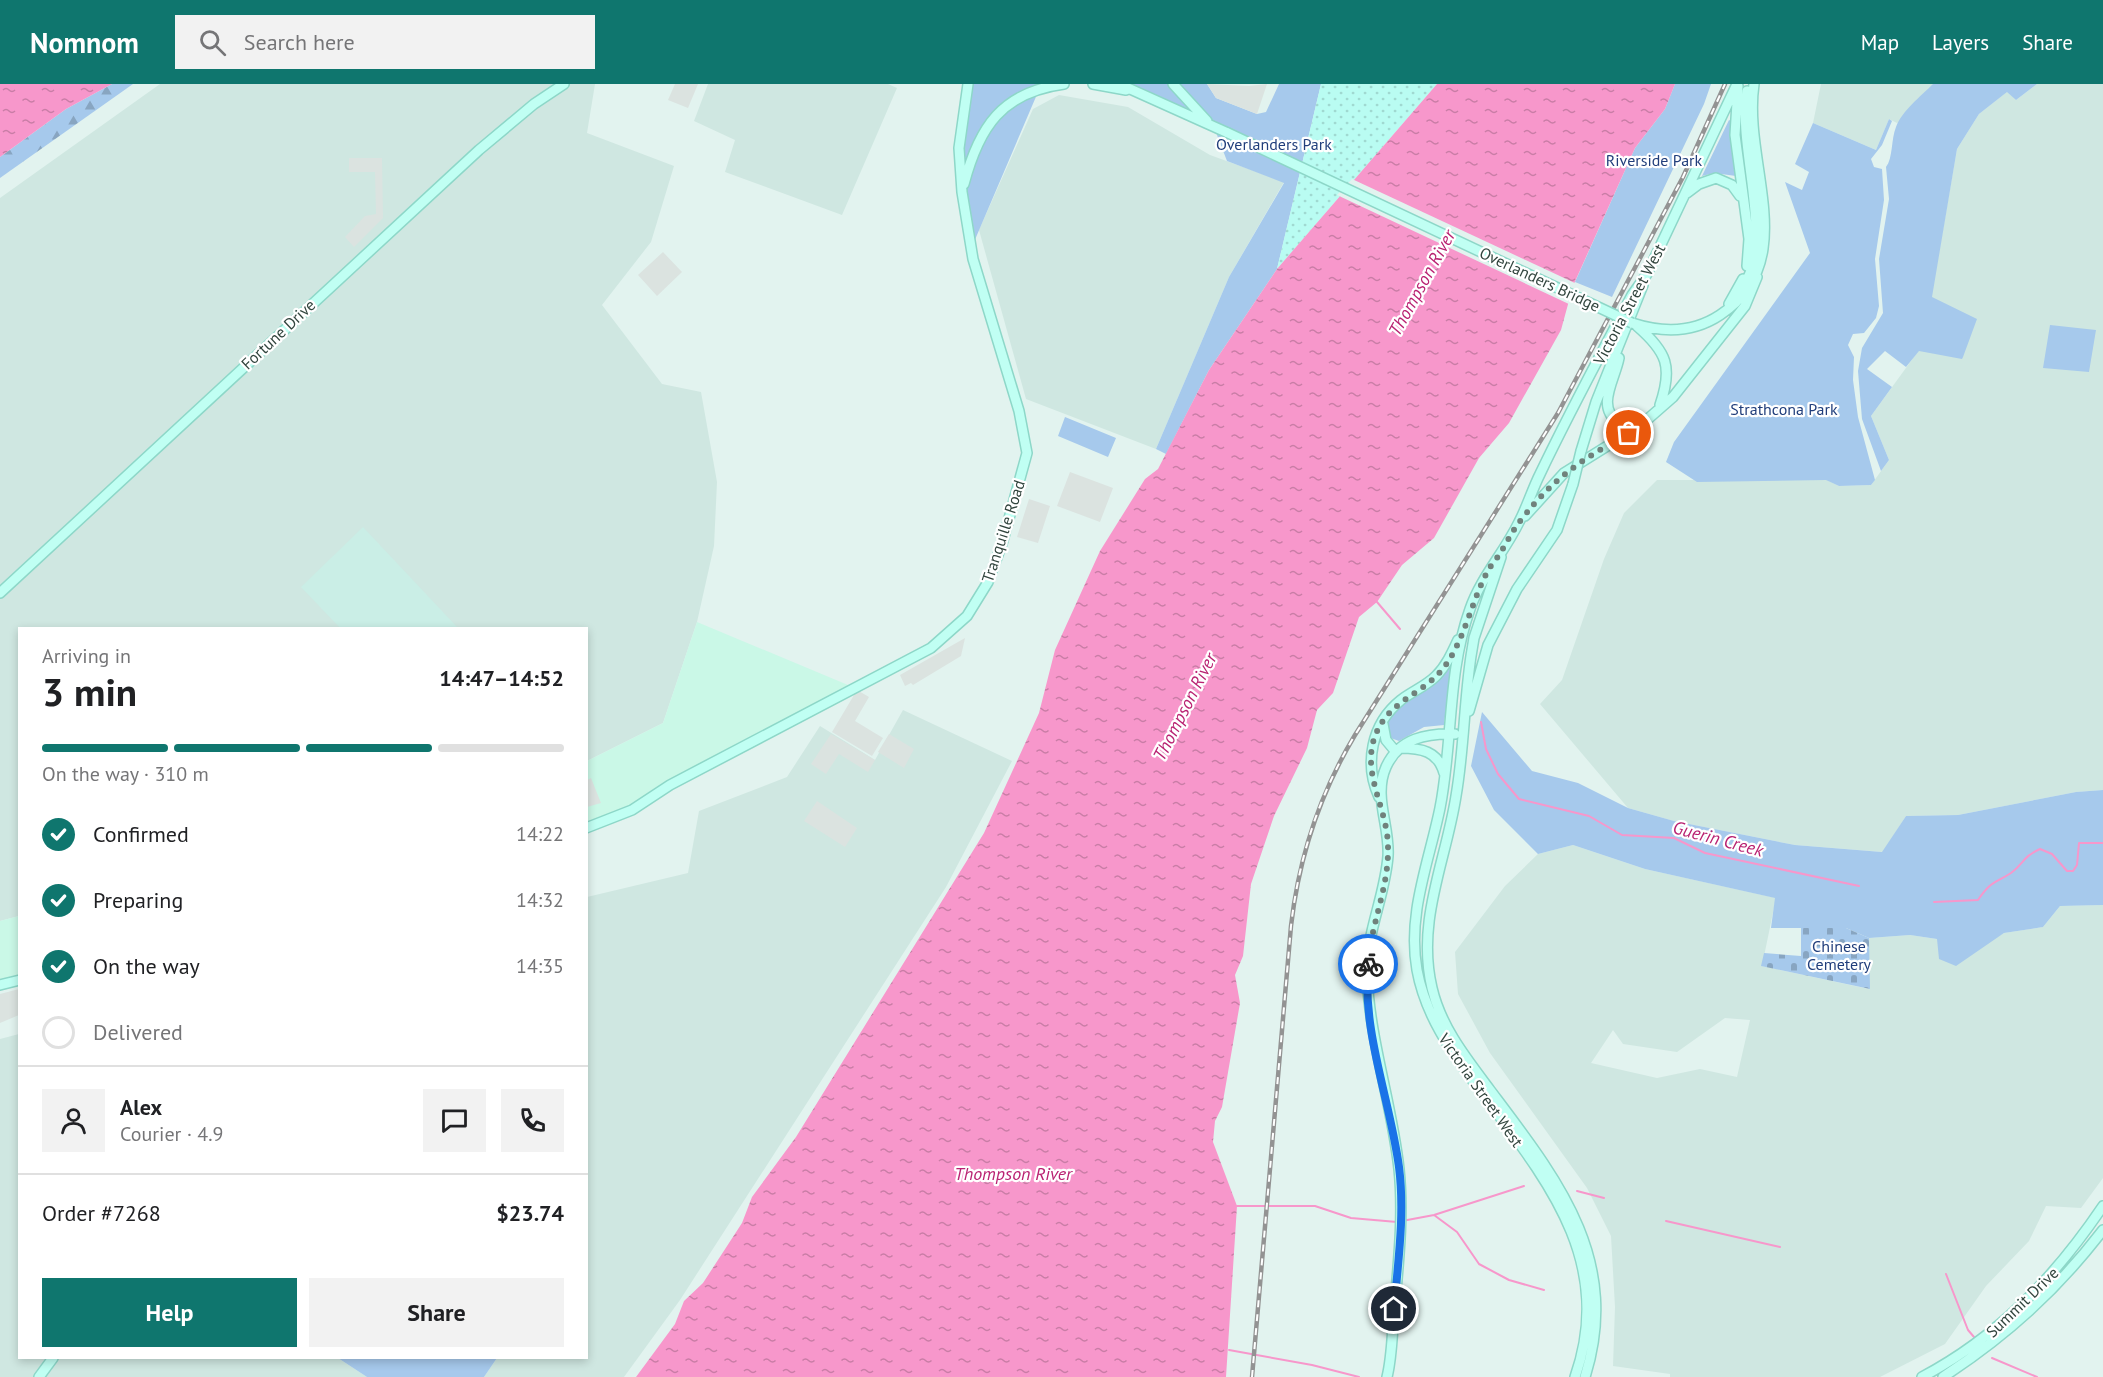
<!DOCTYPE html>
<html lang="en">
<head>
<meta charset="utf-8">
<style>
  body { margin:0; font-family:"PT Sans",sans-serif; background:#f2f2f2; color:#202124; height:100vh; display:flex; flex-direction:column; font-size:22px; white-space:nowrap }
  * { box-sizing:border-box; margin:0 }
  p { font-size:20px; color:#757577 }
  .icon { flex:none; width:33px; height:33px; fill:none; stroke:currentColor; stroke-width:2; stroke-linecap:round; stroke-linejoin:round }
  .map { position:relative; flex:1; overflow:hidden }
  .sheet { position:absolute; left:18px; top:543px; width:570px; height:732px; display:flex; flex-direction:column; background:#fff; border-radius:0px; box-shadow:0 3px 9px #0003 }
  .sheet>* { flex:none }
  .pin { position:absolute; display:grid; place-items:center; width:51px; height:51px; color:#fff; margin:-26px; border:3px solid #fff; border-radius:50%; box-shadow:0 2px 6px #0007 }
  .courier { position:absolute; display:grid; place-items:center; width:60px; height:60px; margin:-30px; border:4px solid #1a73e8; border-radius:50%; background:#fff; color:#222; box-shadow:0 2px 8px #0007 }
  .summary em { font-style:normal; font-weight:700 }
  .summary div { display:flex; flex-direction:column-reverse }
  .summary { display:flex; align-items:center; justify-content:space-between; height:102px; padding:0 24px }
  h1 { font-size:39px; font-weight:700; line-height:45px }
  .bar { display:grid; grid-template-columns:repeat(4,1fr); gap:9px 6px; align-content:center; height:72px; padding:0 24px }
  .bar i { height:8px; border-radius:4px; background:#e0e0e0 }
  .bar .active { background:#0f766e }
  .bar p { grid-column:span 4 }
  .line { display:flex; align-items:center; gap:15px; padding:0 24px; border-top:2px solid #e0e0e0 }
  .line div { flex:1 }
  .round { display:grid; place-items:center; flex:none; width:63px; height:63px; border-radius:0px; background:#f2f2f2 }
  ol { padding:0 24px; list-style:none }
  li { display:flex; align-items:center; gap:18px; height:66px }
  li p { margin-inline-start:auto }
  li .icon { padding:6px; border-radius:50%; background:#0f766e; color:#fff; stroke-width:4 }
  li:last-child { color:#757577 }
  li i { width:33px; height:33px; border:3px solid #e0e0e0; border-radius:50% }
  .action { display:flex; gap:12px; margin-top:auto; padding:12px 24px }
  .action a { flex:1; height:69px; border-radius:0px; background:#0f766e; color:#fff; font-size:24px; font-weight:700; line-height:69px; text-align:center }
  .action a+a { background:#f2f2f2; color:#202124 }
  header { display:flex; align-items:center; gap:36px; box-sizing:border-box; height:84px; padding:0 30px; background:#0f766e; color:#fff }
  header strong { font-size:28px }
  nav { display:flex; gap:33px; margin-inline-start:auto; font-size:21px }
  .search { width:420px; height:54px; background:#f2f2f2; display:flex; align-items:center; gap:15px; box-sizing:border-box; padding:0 21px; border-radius:0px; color:#757577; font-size:22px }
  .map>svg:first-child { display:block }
  .residential { fill:#cfe7e1; fill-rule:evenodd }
  .commercial { fill:#caf8e7 }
  .education { fill:#caeee6 }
  .green { fill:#a6c9ec }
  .forest { fill:url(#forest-firs) }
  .sand { fill:url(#sand-dots) }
  .cemetery { fill:url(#cemetery-stones) }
  .parking { fill:#dbe3e0 }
  .water { fill:url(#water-ripples) }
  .pier { fill:#e2f3ef }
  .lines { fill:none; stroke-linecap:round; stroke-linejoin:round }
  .stream { stroke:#f797cb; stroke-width:2 }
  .secondary-casing { stroke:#8dd7c8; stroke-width:12 }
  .secondary { stroke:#c0fff3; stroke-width:9 }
  .rail-casing { stroke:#939393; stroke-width:4.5 }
  .rail { stroke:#fff; stroke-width:2; stroke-dasharray:7; stroke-linecap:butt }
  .secondary-bridge-casing { stroke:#8dd7c8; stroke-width:12; stroke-linecap:butt }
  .secondary-bridge { stroke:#c0fff3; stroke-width:9 }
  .done { stroke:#70827c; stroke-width:6; stroke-dasharray:0 10.8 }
  .route { stroke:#1a73e8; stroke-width:8 }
  .labels { text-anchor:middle; stroke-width:4.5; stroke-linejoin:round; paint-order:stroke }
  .park-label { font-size:16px; fill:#213e7b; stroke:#fff }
  .street-label { font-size:16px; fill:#32453e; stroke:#fff }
  .water-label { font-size:18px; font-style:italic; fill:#b92272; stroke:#fff }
</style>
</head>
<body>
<header>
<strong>Nomnom</strong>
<div class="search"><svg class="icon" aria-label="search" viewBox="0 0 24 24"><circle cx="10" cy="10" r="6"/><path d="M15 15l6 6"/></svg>Search here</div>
<nav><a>Map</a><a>Layers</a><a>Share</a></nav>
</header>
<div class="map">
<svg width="2103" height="1293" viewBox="0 0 2103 1293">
  <defs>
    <pattern id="forest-firs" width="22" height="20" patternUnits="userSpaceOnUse" patternTransform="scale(1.5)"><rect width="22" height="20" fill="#a6c9ec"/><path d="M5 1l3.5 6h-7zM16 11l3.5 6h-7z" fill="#88a5c1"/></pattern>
    <pattern id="sand-dots" width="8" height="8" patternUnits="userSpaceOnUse" patternTransform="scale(1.5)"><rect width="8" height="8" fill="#b9fcf2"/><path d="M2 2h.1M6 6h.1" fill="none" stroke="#a0d9d1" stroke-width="1.8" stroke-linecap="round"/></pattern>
    <pattern id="cemetery-stones" width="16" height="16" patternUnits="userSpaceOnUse" patternTransform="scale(1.5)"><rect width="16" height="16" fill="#a6c9ec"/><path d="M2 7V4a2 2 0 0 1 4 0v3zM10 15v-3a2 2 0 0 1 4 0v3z" fill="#88a5c1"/></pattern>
    <pattern id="water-ripples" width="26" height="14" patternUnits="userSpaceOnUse" patternTransform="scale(1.5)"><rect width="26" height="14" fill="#f797cb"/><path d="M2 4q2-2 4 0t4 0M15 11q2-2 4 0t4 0" fill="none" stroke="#c97da6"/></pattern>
  </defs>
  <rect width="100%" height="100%" fill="#e2f3ef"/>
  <path class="residential" d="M 160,0 L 595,0 L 587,49 L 674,82 L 651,158 L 602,221 L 662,300 L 701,308 L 717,398 L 714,462 L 697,538 L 663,639 L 587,677 L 586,544 L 20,544 L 19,832 L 0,837 L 0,114 Z
    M 708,0 L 888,0 L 897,4 L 842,131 L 725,88 L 735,56 L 694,37 Z
    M 1821,0 L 1945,0 L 1914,32 L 1897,39 L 1889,35 L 1876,66 L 1813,39 Z
    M 2037,0 L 2103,0 L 2103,706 L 2076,708 L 1958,731 L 1906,732 L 1883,768 L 1795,761 L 1674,737 L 1628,724 L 1540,620 L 1562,596 L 1604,475 L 1624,429 L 1657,396 L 1827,396 L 1839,402 L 1871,401 L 1889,376 L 1871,332 L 1919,266 L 1931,214 L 1957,65 L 1979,30 L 2008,7 L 2016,16 Z
    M 1059,11 L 1128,23 L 1210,71 L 1284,98 L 1229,193 L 1156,365 L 1026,315 L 979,146 L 1033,25 Z
    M 903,626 L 1012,677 L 946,803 L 680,1216 L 624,1293 L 484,1293 L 497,1274 L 586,1274 L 587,813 L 688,789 L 699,727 L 787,693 L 820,642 L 875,676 Z
    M 1573,761 L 1645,785 L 1776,814 L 1762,882 L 1869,905 L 1869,854 L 1910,851 L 1937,855 L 1997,853 L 2004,849 L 2043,843 L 2060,822 L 2103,821 L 2103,1094 L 2081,1124 L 2046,1122 L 2029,1157 L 1986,1202 L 1945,1260 L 1880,1293 L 1670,1293 L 1670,1290 L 1613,1282 L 1615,1223 L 1611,1152 L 1587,1104 L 1490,969 L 1458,910 L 1455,868 L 1505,802 L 1538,770 ZM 1725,934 L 1750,936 L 1737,993 L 1700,985 L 1657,994 L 1591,979 L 1613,946 L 1623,960 L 1677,968 Z
    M 19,950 L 20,1274 L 338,1274 L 367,1293 L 0,1293 L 0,955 Z"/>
  <path class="commercial" d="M 697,538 L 848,601 L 675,699 L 587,744 L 587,677 L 663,639 Z
    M 19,832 L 19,896 L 0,901 L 0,837 Z"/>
  <path class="education" d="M 363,443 L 458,544 L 340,544 L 301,503 Z"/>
  <path class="green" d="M 973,0 L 1049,0 C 995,13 984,35 964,84 L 965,32 Z
    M 1129,0 L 1170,0 L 1193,29 Z
    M 1178,0 L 1207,0 L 1216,14 L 1257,30 L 1266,28 L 1279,0 L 1321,0 L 1277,185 L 1209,286 L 1166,370 L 1156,365 L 1229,193 L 1284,99 L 1227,77 L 1212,38 Z
    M 1675,0 L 1711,0 L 1704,20 L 1612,213 L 1575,198 L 1635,64 L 1665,25 Z
    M 1933,0 L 2037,0 L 2016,16 L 2007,8 L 1979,30 L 1957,65 L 1932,213 L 1977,235 L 1963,273 L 1962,275 L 1919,267 L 1906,283 L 1885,267 L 1867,285 L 1892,303 L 1871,332 L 1889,376 L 1881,387 L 1862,335 L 1858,287 L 1862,264 L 1883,229 L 1879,175 L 1889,115 L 1886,83 C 1893,74 1891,55 1896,43 C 1902,27 1921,12 1933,0 Z
    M 1038,8 L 974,158 C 971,142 966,124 966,108 C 965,98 971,85 974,77 C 989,42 1002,24 1038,8 Z
    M 1889,35 L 1892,37 L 1882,61 L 1871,75 L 1874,83 L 1882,85 L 1884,116 L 1875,175 L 1879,222 L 1876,234 L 1864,249 L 1853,250 L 1848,261 L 1854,273 L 1853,296 L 1858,333 L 1875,396 L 1871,401 L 1839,402 L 1826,396 L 1697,398 L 1666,378 L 1674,358 L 1810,169 L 1785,98 L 1802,106 L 1809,88 L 1795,80 L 1813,39 L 1876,66 Z
    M 1729,36 L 1731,37 L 1736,92 L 1714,89 L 1702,92 Z
    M 2050,241 L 2096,246 L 2089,288 L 2043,284 Z
    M 1065,333 L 1116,354 L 1108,373 L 1058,352 Z
    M 1451,582 L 1444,641 L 1424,643 L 1399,657 L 1388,653 C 1380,628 1411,616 1427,605 C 1437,599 1443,590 1451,582 Z
    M 1482,628 L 1532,687 L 1578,699 L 1628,724 L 1674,737 L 1795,761 L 1882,768 L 1906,732 L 1958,731 L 2076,708 L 2103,706 L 2103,821 L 2060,822 L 2043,843 L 2004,849 L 1956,882 L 1939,875 L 1937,855 L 1910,851 L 1869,854 L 1846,844 L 1771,844 L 1775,814 L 1645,785 L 1573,761 L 1538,770 L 1494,726 L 1471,682 Z
    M 338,1274 L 497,1274 L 484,1293 L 367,1293 Z"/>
  <path class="forest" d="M 112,0 L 133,0 L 0,94 L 0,73 L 66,25 Z"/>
  <path class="sand" d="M 1321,0 L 1437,0 L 1277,185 Z"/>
  <path class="cemetery" d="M 1801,844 L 1846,844 L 1869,854 L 1870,905 L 1761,882 L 1764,869 L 1801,872 Z"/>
  <path class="parking" d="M 675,0 L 698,0 L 688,24 L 668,16 Z
    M 1207,0 L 1249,2 L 1267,0 L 1257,30 L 1216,14 Z
    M 349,74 L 382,74 L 383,134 L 354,163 L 345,153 L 365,132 L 376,130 L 375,88 L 349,88 Z
    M 663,168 L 682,188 L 657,212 L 638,191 Z
    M 1070,388 L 1113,404 L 1100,438 L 1057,422 Z
    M 1029,415 L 1050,422 L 1038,459 L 1017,453 Z
    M 965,554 L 961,572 L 913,601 L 911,599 L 905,602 L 900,591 Z
    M 857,606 L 869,613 L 855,637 L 883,654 L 872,672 L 832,648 Z
    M 831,650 L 875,676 L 868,688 L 839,670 L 826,690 L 811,680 Z
    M 889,650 L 914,665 L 904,684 L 878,668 Z
    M 591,694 L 601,719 L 587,723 L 587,696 Z
    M 817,717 L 857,744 L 845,763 L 804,737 Z
    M 19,905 L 19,931 L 0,939 L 0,910 Z"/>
  <path class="water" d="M 0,0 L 112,0 L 66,25 L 0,73 Z
    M 1437,0 L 1675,0 L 1665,25 L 1635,64 L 1573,202 L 1561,246 L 1509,339 L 1479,374 L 1434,454 L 1402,481 L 1377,518 L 1359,533 L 1333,609 L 1317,626 L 1307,664 L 1274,732 L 1251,800 L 1243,872 L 1235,891 L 1240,919 L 1222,1023 L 1215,1037 L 1213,1058 L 1237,1122 L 1226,1293 L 636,1293 L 675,1240 L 684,1217 L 703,1199 L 742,1139 L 752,1113 L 796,1053 L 984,749 L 1039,629 L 1055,566 L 1100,467 L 1145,395 L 1158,385 L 1209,286 L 1277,185 Z"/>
  <path class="pier" d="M 1352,95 L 1577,200 L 1571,221 L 1337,111 Z"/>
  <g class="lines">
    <path class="stream" d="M 1377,518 L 1400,545
      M 1481,638 L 1486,665 L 1498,690 L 1519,715 L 1589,732 L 1622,751 L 1674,754 L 1705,769 L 1859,802
      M 1934,818 L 1978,816 C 1991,797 1994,800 2011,789 C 2024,780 2022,773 2040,765 L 2052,770 L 2067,787 L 2073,787 L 2077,781 L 2079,759 L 2103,759
      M 1577,1107 L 1604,1114
      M 1237,1122 L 1315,1122 L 1351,1134 L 1397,1138
      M 1434,1131 L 1457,1148 L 1479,1180 L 1509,1196 L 1544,1206
      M 1402,1137 L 1434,1131 L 1524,1102
      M 1666,1137 L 1780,1163
      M 1946,1190 L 1968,1246 L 1974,1253
      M 1229,1266 L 1312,1281 L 1359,1293
      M 1992,1274 L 2037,1293"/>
    <defs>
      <path id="secondary" d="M 1093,0 L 1126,6
        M 1119,0 L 1228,49
        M 1173,0 L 1207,37
        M 1738,2 L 1735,51 L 1749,155 L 1747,182
        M 964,100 C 979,43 1002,8 1064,0
        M 1687,109 L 1699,100 L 1716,94 L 1732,101 L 1740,112
        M 1743,203 C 1775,155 1737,65 1747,7
        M 1729,220 L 1743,195
        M 1632,239 C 1663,249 1693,249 1720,231 C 1803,176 1742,80 1754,0
        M 1637,242 C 1667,268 1673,283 1660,321
        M 1619,274 C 1615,296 1595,323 1619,339 L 1641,341
        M 1581,367 L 1596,318 L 1643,201
        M 1525,432 L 1564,389 L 1641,341 L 1673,313 L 1745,222 L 1757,193
        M 1501,473 L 1474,554 L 1471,572 C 1464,619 1464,666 1456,712 C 1446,777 1416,837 1432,904 C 1441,943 1466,974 1490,1006 C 1557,1095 1622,1175 1585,1293
        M 0,509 L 479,66 L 534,20 L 564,0
        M 1469,627 L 1488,561 L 1517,505 L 1557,446 L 1573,400
        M 1383,640 L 1386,656 L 1396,668
        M 1400,664 C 1421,664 1438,667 1444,689
        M 1379,713 C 1364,680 1371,640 1401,616 C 1413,607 1426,602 1436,592 C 1446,582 1452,569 1458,556
        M 586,744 L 632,726 L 670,701 L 931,564 L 967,532 L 988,498 L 1002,460 L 1027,369 L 1019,327 L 973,175 L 962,108 L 959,64 L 968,0
        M 0,901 L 20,896
        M 39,1293 L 53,1274
        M 1387,1293 C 1392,1273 1392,1250 1394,1230 C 1398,1182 1404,1133 1399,1085 C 1392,1020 1370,958 1367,892 C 1365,851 1385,813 1388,772 C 1390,742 1373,712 1386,683 C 1399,654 1427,649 1455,650
        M 1575,1293 C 1617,1174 1542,1090 1476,1001 C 1450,966 1425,930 1417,886 C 1407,830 1429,778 1440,724 C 1453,659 1447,589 1470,525 C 1481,493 1504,469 1519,438 C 1527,423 1532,406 1540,390 C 1569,329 1601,270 1632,211 L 1647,190 L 1737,0
        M 1922,1293 C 1998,1253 2055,1193 2103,1122
        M 1943,1293 C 2006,1252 2057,1206 2103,1146"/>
    </defs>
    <use href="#secondary" class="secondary-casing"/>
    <use href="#secondary" class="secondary"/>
    <defs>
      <path id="rail" d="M 1252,1293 L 1291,842 C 1299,772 1319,711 1355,651 L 1558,329 L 1683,93 L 1725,0"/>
    </defs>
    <use href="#rail" class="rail-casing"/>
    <use href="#rail" class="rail"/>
    <defs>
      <path id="secondary-bridge" d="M 1228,49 L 1632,239
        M 1573,400 L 1581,367"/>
    </defs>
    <use href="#secondary-bridge" class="secondary-bridge-casing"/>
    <use href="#secondary-bridge" class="secondary-bridge"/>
  </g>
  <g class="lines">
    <path class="done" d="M 1368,880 C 1371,840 1389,803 1388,763 C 1388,725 1361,690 1375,652 C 1389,615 1424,611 1445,582 C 1466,553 1472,514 1490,483 C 1503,468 1509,451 1521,436 C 1554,393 1583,375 1629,349"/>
    <path class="route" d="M 1368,880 C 1362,948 1390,1016 1399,1083 C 1405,1130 1398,1178 1394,1225"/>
  </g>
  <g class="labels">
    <g class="park-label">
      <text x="1274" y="66">Overlanders Park</text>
      <text x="1654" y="82">Riverside Park</text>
      <text x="1784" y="331">Strathcona Park</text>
      <text x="1839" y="868">Chinese<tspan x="1839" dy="18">Cemetery</tspan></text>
    </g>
    <g class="street-label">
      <text transform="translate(1540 195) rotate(25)" y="6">Overlanders Bridge</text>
      <text transform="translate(1629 220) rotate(-62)" y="6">Victoria Street West</text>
      <text transform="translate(278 250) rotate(-43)" y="6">Fortune Drive</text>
      <text transform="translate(1003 447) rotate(-72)" y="6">Tranquille Road</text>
      <text transform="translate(1481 1006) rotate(55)" y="6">Victoria Street West</text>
      <text transform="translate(2022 1218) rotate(-44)" y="6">Summit Drive</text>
    </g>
    <g class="water-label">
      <text transform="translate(1422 199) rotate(-61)" y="6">Thompson River</text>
      <text transform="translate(1185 623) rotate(-63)" y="6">Thompson River</text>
      <text transform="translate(1718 755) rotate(15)" y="6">Guerin Creek</text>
      <text x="1013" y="1096">Thompson River</text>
    </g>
  </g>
</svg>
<div class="pin" style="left:1629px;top:349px;background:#ea580c"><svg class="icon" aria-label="bag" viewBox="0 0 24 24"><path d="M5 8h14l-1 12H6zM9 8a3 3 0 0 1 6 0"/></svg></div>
<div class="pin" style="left:1394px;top:1225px;background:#1f2937"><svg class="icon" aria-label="home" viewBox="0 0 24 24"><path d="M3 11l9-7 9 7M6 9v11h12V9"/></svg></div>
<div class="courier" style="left:1368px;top:880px"><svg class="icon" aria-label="bike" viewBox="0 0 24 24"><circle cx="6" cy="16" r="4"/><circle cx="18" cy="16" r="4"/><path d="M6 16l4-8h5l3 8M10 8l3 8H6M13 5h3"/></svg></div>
<section class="sheet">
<div class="summary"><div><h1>3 min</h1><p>Arriving in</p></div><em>14:47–14:52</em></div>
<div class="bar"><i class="active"></i><i class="active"></i><i class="active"></i><i></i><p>On the way · 310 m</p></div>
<ol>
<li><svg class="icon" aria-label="check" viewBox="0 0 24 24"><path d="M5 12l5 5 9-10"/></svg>Confirmed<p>14:22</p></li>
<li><svg class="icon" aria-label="check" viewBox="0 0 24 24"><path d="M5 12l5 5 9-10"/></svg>Preparing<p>14:32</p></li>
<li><svg class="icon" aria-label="check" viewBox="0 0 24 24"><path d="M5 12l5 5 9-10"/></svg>On the way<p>14:35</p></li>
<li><i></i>Delivered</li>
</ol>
<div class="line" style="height:108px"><a class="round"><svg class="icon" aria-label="person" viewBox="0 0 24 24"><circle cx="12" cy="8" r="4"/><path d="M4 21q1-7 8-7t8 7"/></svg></a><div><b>Alex</b><p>Courier · 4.9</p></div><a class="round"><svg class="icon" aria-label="chat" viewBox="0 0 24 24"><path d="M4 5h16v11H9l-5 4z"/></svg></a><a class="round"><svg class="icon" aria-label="phone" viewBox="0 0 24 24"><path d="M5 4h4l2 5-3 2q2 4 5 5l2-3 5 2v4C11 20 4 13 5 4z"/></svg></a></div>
<div class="line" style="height:78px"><div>Order #7268</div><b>$23.74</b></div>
<div class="action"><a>Help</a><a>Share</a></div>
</section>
</div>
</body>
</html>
